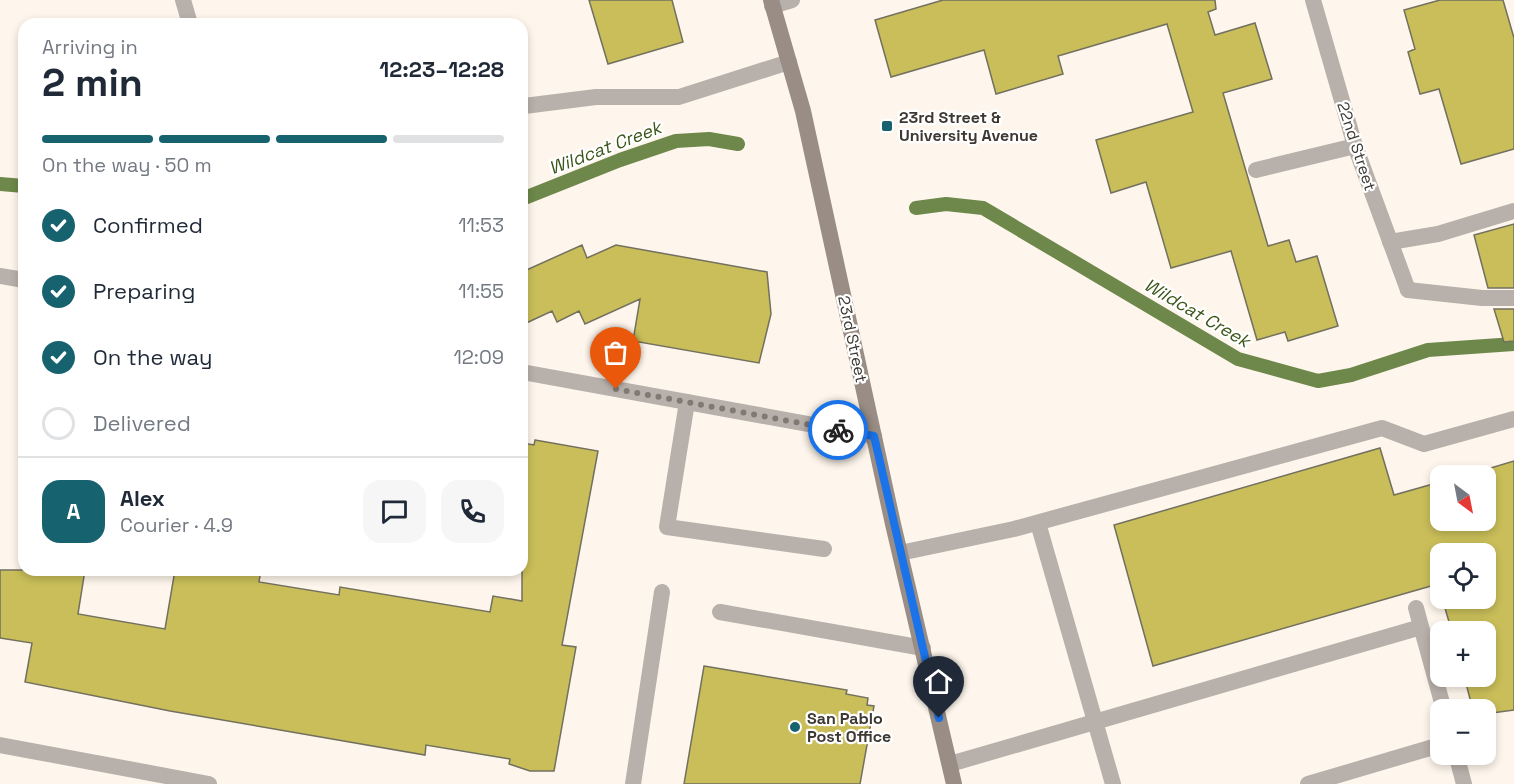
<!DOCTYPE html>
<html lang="en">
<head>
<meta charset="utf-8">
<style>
  body { margin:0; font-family:"Space Grotesk",sans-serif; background:#f6f6f7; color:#1f2937; height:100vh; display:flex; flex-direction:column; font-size:22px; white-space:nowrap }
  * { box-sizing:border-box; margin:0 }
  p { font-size:20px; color:#747a83 }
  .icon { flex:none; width:33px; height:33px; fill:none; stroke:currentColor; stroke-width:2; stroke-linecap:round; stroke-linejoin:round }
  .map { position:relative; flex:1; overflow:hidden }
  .details { position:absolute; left:18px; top:18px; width:510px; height:558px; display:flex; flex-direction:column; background:#fff; border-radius:18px; box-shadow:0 3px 9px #0003 }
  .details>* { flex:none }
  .needle { width:39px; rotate:148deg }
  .controls { position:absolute; left:1430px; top:465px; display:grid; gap:12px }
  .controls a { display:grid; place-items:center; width:66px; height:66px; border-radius:12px; background:#fff; box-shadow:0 3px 9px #0003; font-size:30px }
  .pin { position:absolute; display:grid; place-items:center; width:51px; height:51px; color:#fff; margin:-62px -26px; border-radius:50% 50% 50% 0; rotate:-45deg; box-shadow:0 0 6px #0007 }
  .pin .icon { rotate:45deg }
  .courier { position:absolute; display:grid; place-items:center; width:60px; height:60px; margin:-30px; border:4px solid #1a73e8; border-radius:50%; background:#fff; color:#222; box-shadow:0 2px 8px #0007 }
  .head em { font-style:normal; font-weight:600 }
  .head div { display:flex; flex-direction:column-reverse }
  .head { display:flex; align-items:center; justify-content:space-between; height:102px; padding:0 24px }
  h1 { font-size:39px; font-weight:600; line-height:45px }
  .bar { display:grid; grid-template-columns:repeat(4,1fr); gap:9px 6px; align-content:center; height:72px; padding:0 24px }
  .bar i { height:8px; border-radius:4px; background:#e0e1e3 }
  .bar .on { background:#17626f }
  .bar p { grid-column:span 4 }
  .line { display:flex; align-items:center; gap:15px; padding:0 24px; border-top:2px solid #e0e1e3 }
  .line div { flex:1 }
  .round { display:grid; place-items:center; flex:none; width:63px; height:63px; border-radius:18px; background:#f6f6f7 }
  ol { padding:0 24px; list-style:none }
  li { display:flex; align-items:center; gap:18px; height:66px }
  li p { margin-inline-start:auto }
  li .icon { padding:6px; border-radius:50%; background:#17626f; color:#fff; stroke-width:4 }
  li:last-child { color:#747a83 }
  li i { width:33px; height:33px; border:3px solid #e0e1e3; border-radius:50% }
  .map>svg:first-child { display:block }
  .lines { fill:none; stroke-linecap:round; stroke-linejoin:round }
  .stream { stroke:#6d884a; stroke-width:14 }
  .building { fill:#c9be59; stroke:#72705f; stroke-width:1.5 }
  .service { stroke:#b8b0ab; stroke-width:16 }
  .minor { stroke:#b8b0ab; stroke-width:16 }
  .secondary { stroke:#998d86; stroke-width:16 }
  .done { stroke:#817a73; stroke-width:6; stroke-dasharray:0 10.8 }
  .route { stroke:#1a73e8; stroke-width:8 }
  .poi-dot { fill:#17626f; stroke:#fff; stroke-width:2 }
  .labels { text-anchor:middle; stroke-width:4.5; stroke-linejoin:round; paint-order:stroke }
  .poi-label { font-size:16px; font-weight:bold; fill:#3d3832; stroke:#fff; text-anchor:start }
  .street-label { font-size:16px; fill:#3d3832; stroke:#fff }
  .water-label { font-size:18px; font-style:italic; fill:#3b5519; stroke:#fff }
</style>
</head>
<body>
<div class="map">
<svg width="1514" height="784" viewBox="0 0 1514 784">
  <rect width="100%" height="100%" fill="#fef6ec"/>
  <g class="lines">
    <path class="stream" d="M 0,184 L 24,186
      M 522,199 L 620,160 L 676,141 L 709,139 L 738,144
      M 916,208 L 946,204 L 983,208 L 1238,359 L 1318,381 L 1351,375 L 1428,350 L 1514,344"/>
  </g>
  <path class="building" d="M 589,0 L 672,0 L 683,42 L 608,64 Z
    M 943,0 L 1215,0 L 1216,9 L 1208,12 L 1215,35 L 1255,23 L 1272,79 L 1223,93 L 1268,246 L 1289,240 L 1296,262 L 1317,256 L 1338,326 L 1288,341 L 1285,332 L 1257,340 L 1231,251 L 1171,268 L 1146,182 L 1111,193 L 1096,140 L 1193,112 L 1167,24 L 1058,56 L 1063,74 L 996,94 L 984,50 L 891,77 L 875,20 Z
    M 1440,0 L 1503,0 L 1514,38 L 1514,149 L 1461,164 L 1439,89 L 1420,94 L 1408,52 L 1415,49 L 1404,10 Z
    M 1514,224 L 1514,288 L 1488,288 L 1474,235 Z
    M 582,245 L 587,258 L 616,245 L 767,272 L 771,314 L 759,363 L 633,341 L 640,299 L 585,324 L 579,311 L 557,322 L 552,311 L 522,325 L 522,272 Z
    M 1494,309 L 1514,309 L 1514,341 L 1504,342 Z
    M 535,440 L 598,451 L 562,645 L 576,647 L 554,771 L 530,771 L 509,764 L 510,759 L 426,745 L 425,755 L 170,711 L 25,682 L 32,643 L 0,638 L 0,570 L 85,570 L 78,614 L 165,629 L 175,570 L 261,570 L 259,582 L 339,595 L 340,587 L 490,612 L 493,596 L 522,601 L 522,443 L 534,445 Z
    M 1380,448 L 1394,495 L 1440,482 L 1440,520 L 1485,520 L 1485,476 L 1464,476 L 1514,461 L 1514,710 L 1485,714 L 1485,710 L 1473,710 L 1464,676 L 1485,676 L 1485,632 L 1452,632 L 1442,598 L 1485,598 L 1485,554 L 1440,554 L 1440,590 L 1438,584 L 1153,666 L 1114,525 Z
    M 704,666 L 847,690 L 846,694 L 868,698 L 867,705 L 874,706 L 860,784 L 684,784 Z"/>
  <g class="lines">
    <path class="service" d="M 772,6 L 792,0
      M 524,106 L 596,97 L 679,97 L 789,62
      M 1256,170 L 1355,146
      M 1390,242 L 1438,234 L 1514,211
      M 1408,290 L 1482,298 L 1514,298
      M 687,402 L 667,527 L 824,549
      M 1038,523 L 1113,784
      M 900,553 L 1014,529 L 1382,428 L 1424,444 L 1514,419
      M 1416,608 L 1444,710
      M 720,612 L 923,648
      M 1456,754 L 1464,784
      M 950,764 L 1421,627
      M 633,784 L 662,592
      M 1308,784 L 1440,745"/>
    <path class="minor" d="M 183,0 L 190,24
      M 1313,0 L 1355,146 L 1408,290
      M 0,276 L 24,280
      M 522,372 L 874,436
      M 0,745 L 209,784"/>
    <path class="secondary" d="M 771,0 L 803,111 L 893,524 L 954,784"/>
  </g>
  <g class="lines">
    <path class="done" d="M 616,389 L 838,430"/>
    <path class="route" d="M 838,430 L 874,436 L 939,718"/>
  </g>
  <g class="poi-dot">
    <rect x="881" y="120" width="12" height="12" rx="3"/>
    <circle cx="795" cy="727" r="6"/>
  </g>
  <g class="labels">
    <g class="poi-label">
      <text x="899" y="123">23rd Street &amp;<tspan x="899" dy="18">University Avenue</tspan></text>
      <text x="807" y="724">San Pablo<tspan x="807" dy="18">Post Office</tspan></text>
    </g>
    <g class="street-label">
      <text transform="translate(1357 146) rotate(72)" y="6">22nd Street</text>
      <text transform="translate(853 339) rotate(78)" y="6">23rd Street</text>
    </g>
    <g class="water-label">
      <text transform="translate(605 148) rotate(-21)" y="6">Wildcat Creek</text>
      <text transform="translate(1197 313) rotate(30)" y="6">Wildcat Creek</text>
    </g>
  </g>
</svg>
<div class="controls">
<a><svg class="needle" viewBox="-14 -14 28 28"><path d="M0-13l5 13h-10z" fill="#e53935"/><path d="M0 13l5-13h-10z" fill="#747a83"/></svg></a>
<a><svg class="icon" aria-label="locate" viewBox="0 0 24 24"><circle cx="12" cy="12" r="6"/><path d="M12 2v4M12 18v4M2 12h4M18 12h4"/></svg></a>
<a>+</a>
<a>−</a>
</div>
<div class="pin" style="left:616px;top:389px;background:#ea580c"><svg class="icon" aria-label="bag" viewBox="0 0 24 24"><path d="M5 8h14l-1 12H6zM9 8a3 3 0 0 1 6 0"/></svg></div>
<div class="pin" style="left:939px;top:718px;background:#1f2937"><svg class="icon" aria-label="home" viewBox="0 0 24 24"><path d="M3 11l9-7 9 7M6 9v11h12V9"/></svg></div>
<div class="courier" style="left:838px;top:430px"><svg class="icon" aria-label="bike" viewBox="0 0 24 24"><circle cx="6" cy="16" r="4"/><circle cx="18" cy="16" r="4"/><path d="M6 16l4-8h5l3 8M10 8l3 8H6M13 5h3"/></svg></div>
<section class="details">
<div class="head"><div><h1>2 min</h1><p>Arriving in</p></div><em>12:23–12:28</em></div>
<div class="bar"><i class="on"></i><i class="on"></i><i class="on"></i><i></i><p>On the way · 50 m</p></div>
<ol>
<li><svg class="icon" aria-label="check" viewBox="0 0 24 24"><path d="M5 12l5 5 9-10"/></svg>Confirmed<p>11:53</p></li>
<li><svg class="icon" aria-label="check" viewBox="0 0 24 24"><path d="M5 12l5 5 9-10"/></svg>Preparing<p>11:55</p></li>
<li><svg class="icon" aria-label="check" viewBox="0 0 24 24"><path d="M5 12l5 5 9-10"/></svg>On the way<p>12:09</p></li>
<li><i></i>Delivered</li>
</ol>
<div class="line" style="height:108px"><b class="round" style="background:#17626f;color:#fff">A</b><div><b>Alex</b><p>Courier · 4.9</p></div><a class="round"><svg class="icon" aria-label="chat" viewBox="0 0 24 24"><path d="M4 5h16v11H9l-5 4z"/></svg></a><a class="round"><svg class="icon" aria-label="phone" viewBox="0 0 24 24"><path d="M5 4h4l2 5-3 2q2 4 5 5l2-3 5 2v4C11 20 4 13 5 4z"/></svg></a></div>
</section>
</div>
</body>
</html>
